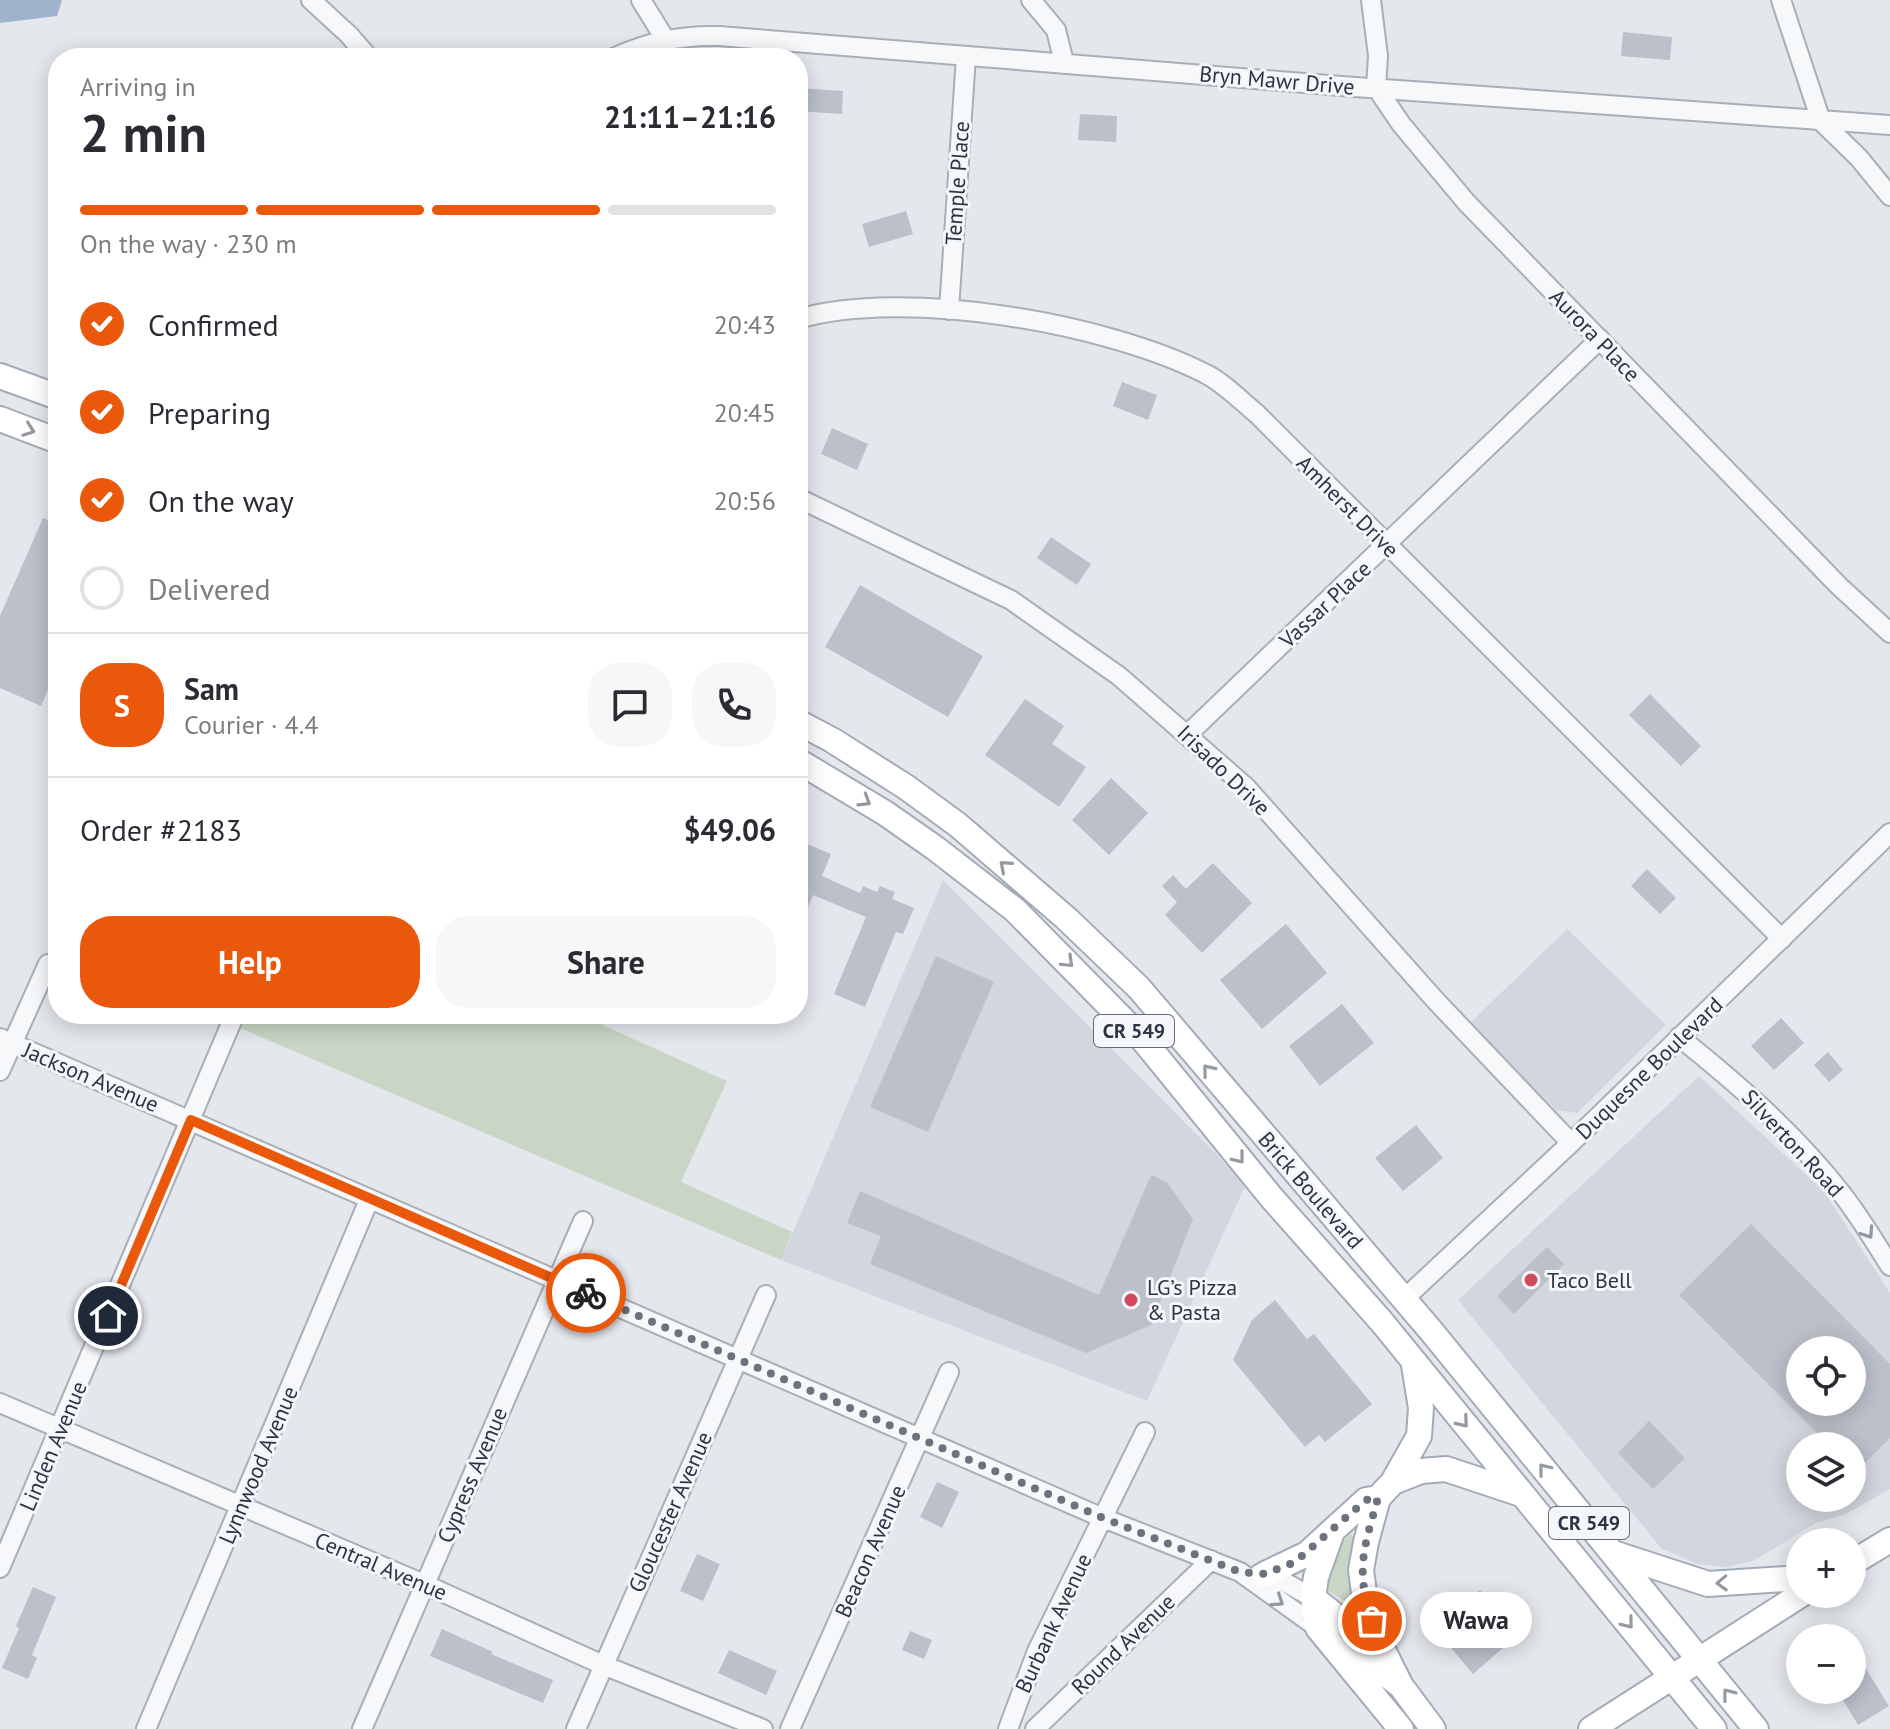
<!DOCTYPE html>
<html lang="en">
<head>
<meta charset="utf-8">
<style>
  body { margin:0; font-family:"PT Sans",sans-serif; background:#f7f7f7; color:#2b2b33; height:100vh; display:flex; flex-direction:column; font-size:30px; white-space:nowrap }
  * { box-sizing:border-box; margin:0 }
  p { font-size:26px; color:#7c7c81 }
  .icon { flex:none; width:44px; height:44px; fill:none; stroke:currentColor; stroke-width:2; stroke-linecap:round; stroke-linejoin:round }
  .map { position:relative; flex:1; overflow:hidden }
  .drawer { position:absolute; left:48px; top:48px; width:760px; height:976px; display:flex; flex-direction:column; background:#fff; border-radius:32px; box-shadow:0 4px 20px #0003 }
  .drawer>* { flex:none }
  .tools { position:absolute; left:1786px; top:1336px; display:grid; gap:16px }
  .tools a { display:grid; place-items:center; width:80px; height:80px; border-radius:50%; background:#fff; box-shadow:0 4px 20px #0003; font-size:40px }
  .pin { position:absolute; display:grid; place-items:center; width:68px; height:68px; color:#fff; margin:-34px; border:4px solid #fff; border-radius:50%; box-shadow:0 2px 8px #0007 }
  .courier { position:absolute; display:grid; place-items:center; width:80px; height:80px; margin:-40px; border:6px solid #ea580c; border-radius:50%; background:#fff; color:#222; box-shadow:0 2px 10px #0007 }
  .bubble { position:absolute; height:56px; border-radius:28px; background:#fff; box-shadow:0 4px 20px #0003; font-size:26px; font-weight:600; line-height:56px; text-align:center }
  .headline em { font-style:normal; font-weight:600 }
  .headline div { display:flex; flex-direction:column-reverse }
  .headline { display:flex; align-items:center; justify-content:space-between; height:136px; padding:0 32px }
  h1 { font-size:52px; font-weight:600; line-height:60px }
  .bar { display:grid; grid-template-columns:repeat(4,1fr); gap:12px 8px; align-content:center; height:96px; padding:0 32px }
  .bar i { height:10px; border-radius:6px; background:#e1e1e2 }
  .bar .selected { background:#ea580c }
  .bar p { grid-column:span 4 }
  .line { display:flex; align-items:center; gap:20px; padding:0 32px; border-top:2px solid #e1e1e2 }
  .line div { flex:1 }
  .round { display:grid; place-items:center; flex:none; width:84px; height:84px; border-radius:32px; background:#f7f7f7 }
  ol { padding:0 32px; list-style:none }
  li { display:flex; align-items:center; gap:24px; height:88px }
  li p { margin-inline-start:auto }
  li .icon { padding:8px; border-radius:50%; background:#ea580c; color:#fff; stroke-width:4 }
  li:last-child { color:#7c7c81 }
  li i { width:44px; height:44px; border:4px solid #e1e1e2; border-radius:50% }
  .action { display:flex; gap:16px; margin-top:auto; padding:16px 32px }
  .action a { flex:1; height:92px; border-radius:32px; background:#ea580c; color:#fff; font-size:32px; font-weight:600; line-height:92px; text-align:center }
  .action a+a { background:#f7f7f7; color:#2b2b33 }
  .map>svg:first-child { display:block }
  .built { fill:#d2d6de; fill-rule:evenodd }
  .green { fill:#c9d6c5 }
  .water { fill:#9fb4cc }
  .building { fill:#bbc0ca; fill-rule:evenodd }
  .lines { fill:none; stroke-linecap:round; stroke-linejoin:round }
  .minor-casing { stroke:#a9aeb7; stroke-width:22 }
  .major-casing { stroke:#a3abb8; stroke-width:28 }
  .minor { stroke:#f7f8fa; stroke-width:18 }
  .major { stroke:#fff; stroke-width:24 }
  .oneway { stroke:#959aa2 }
  .oneway2 { stroke:#9196a0 }
  .done { stroke:#6c737f; stroke-width:8; stroke-dasharray:0 14.4 }
  .route { stroke:#ea580c; stroke-width:10 }
  .poi-dot { fill:#d1495b; stroke:#f4f6f9; stroke-width:3 }
  .labels { text-anchor:middle; stroke-width:6; stroke-linejoin:round; paint-order:stroke }
  .shield { fill:#f4f6f9; stroke:#676e7b; stroke-width:2 }
  .shield-label { font-size:20px; font-weight:bold; fill:#2b3445 }
  .street-label { font-size:22px; fill:#2b3445; stroke:#f4f6f9 }
  .poi-label { font-size:22px; fill:#2b3445; stroke:#f4f6f9; text-anchor:start }
</style>
</head>
<body>
<div class="map">
<svg width="1890" height="1729" viewBox="0 0 1890 1729">
  <rect width="100%" height="100%" fill="#e4e7ec"/>
  <path class="built" d="M 943,880 L 1246,1184 L 1147,1401 L 781,1260 Z
    M 1567,929 L 1666,1025 L 1577,1113 L 1556,1110 L 1470,1023 Z
    M 1699,1076 L 1823,1190 L 1890,1293 L 1890,1489 L 1846,1514 L 1816,1523 L 1753,1561 L 1726,1567 L 1697,1564 L 1661,1548 L 1458,1300 ZM 1800,1350 L 1852,1350 L 1852,1402 L 1800,1402 ZM 1800,1446 L 1852,1446 L 1852,1498 L 1800,1498 Z"/>
  <path class="green" d="M 246,1014 L 578,1014 L 727,1081 L 681,1182 L 792,1232 L 781,1260 L 240,1028 Z
    M 1350,1534 L 1354,1537 L 1350,1563 L 1352,1599 L 1348,1603 L 1326,1590 C 1321,1573 1338,1546 1350,1534 Z"/>
  <path class="water" d="M 0,0 L 62,0 L 57,16 L 0,23 Z"/>
  <path class="building" d="M 1623,32 L 1672,37 L 1670,60 L 1621,56 Z
    M 798,88 L 843,91 L 842,114 L 798,111 Z
    M 1080,114 L 1117,116 L 1116,142 L 1078,140 Z
    M 906,211 L 913,234 L 869,247 L 862,224 Z
    M 1122,382 L 1157,395 L 1148,420 L 1113,406 Z
    M 832,428 L 868,444 L 857,470 L 821,454 Z
    M 43,518 L 58,524 L 58,667 L 41,706 L 0,688 L 0,616 Z
    M 1051,537 L 1091,564 L 1077,585 L 1037,558 Z
    M 860,585 L 983,656 L 948,717 L 825,647 Z
    M 1650,694 L 1701,746 L 1681,766 L 1629,715 Z
    M 1025,699 L 1064,726 L 1052,744 L 1086,767 L 1059,807 L 985,755 Z
    M 1111,778 L 1148,813 L 1109,855 L 1072,820 Z
    M 798,840 L 831,854 L 822,876 L 860,893 L 863,886 L 877,892 L 880,886 L 895,892 L 892,899 L 914,908 L 903,934 L 896,932 L 865,1007 L 834,994 L 866,917 L 813,895 L 798,930 Z
    M 1213,863 L 1252,903 L 1202,953 L 1165,915 L 1177,902 L 1162,886 L 1173,875 L 1186,889 Z
    M 1647,869 L 1676,898 L 1660,914 L 1631,886 Z
    M 1286,924 L 1327,973 L 1262,1029 L 1220,980 Z
    M 936,956 L 994,982 L 928,1132 L 870,1107 Z
    M 1342,1004 L 1374,1043 L 1320,1086 L 1289,1046 Z
    M 1781,1018 L 1804,1043 L 1774,1070 L 1751,1046 Z
    M 1828,1052 L 1843,1070 L 1829,1082 L 1814,1065 Z
    M 1416,1125 L 1443,1158 L 1403,1191 L 1375,1158 Z
    M 1151,1175 L 1167,1182 L 1193,1219 L 1151,1325 L 1086,1353 L 870,1264 L 881,1236 L 847,1223 L 860,1191 L 1099,1295 Z
    M 1751,1224 L 1890,1364 L 1890,1438 L 1852,1476 L 1852,1446 L 1830,1446 L 1679,1295 ZM 1800,1350 L 1852,1350 L 1852,1402 L 1800,1402 Z
    M 1547,1247 L 1564,1264 L 1514,1314 L 1497,1296 Z
    M 1275,1300 L 1307,1339 L 1314,1334 L 1372,1404 L 1325,1442 L 1319,1435 L 1305,1447 L 1233,1360 L 1252,1320 Z
    M 1649,1421 L 1685,1458 L 1653,1489 L 1618,1453 Z
    M 937,1482 L 959,1492 L 942,1528 L 920,1517 Z
    M 697,1554 L 720,1564 L 703,1601 L 680,1591 Z
    M 33,1587 L 56,1597 L 32,1655 L 37,1658 L 28,1679 L 2,1668 L 19,1628 L 16,1626 Z
    M 1480,1590 L 1518,1635 L 1473,1674 L 1435,1629 Z
    M 442,1629 L 493,1652 L 491,1654 L 553,1680 L 543,1703 L 430,1656 Z
    M 910,1631 L 932,1640 L 924,1659 L 902,1650 Z
    M 1852,1646 L 1889,1706 L 1858,1725 L 1837,1690 L 1852,1690 Z
    M 729,1650 L 777,1671 L 766,1695 L 718,1673 Z"/>
  <g class="lines">
    <defs>
      <path id="minor" d="M 311,0 L 349,35 L 369,58
        M 641,0 L 665,39
        M 1031,0 L 1056,30 L 1064,62
        M 1371,0 L 1378,56 L 1376,87 L 1401,124 L 1466,202 L 1839,586 L 1890,633
        M 1781,0 L 1821,121 L 1859,158 L 1890,196
        M 613,58 C 649,42 680,35 719,36 L 1341,86 L 1890,125
        M 949,310 L 966,56
        M 798,319 C 905,288 1105,323 1204,373 C 1223,382 1240,400 1257,414 L 1782,939
        M 798,498 L 1011,600 L 1119,676 L 1246,787 L 1436,1001 L 1571,1143
        M 1188,734 L 1600,339
        M 1679,1037 C 1738,1084 1795,1134 1842,1194 C 1860,1217 1875,1242 1890,1266
        M 0,1038 L 1103,1518 L 1240,1572 L 1318,1628
        M 0,1071 L 48,964
        M 1404,1299 L 1571,1143 L 1890,833
        M 0,1403 L 424,1584 L 603,1665 L 763,1729
        M 0,1568 L 235,1014
        M 1259,1574 L 1281,1580 L 1313,1598
        M 146,1729 L 369,1200
        M 362,1729 L 583,1221
        M 576,1729 L 766,1295
        M 790,1729 L 949,1372
        M 1008,1729 L 1037,1651 L 1145,1432
        M 1035,1729 L 1211,1560"/>
      <path id="major" d="M 0,376 L 58,397
        M 0,419 L 58,441
        M 798,722 L 832,740 L 906,787 L 958,825 L 1067,919 L 1139,988 L 1432,1332 L 1756,1729
        M 798,761 L 885,813 L 935,848 L 1015,910 L 1144,1041 L 1271,1197 L 1381,1321 L 1714,1729
        M 1393,1482 L 1421,1471 L 1446,1469 L 1521,1494
        M 1332,1532 L 1316,1577 L 1313,1598 L 1318,1628 L 1401,1729
        M 1613,1553 L 1708,1584 L 1800,1578
        M 1852,1563 L 1890,1540
        M 1265,1574 L 1307,1554 L 1366,1500 L 1378,1498
        M 1313,1598 L 1347,1625 L 1384,1673 L 1401,1686 L 1433,1729
        M 1401,1686 L 1380,1644 L 1365,1600 L 1361,1570 L 1366,1542 L 1378,1498 L 1393,1482 L 1419,1436 L 1421,1408 L 1414,1365
        M 1591,1729 L 1802,1594"/>
    </defs>
    <use href="#minor" class="minor-casing"/>
    <use href="#major" class="major-casing"/>
    <use href="#minor" class="minor"/>
    <use href="#major" class="major"/>
  </g>
  <defs><path id="oneway-chevron" d="M-2-3.5L2.5 0L-2 3.5" fill="none" stroke-width="1.6" stroke-linecap="round" stroke-linejoin="round" transform="scale(2)"/></defs>
  <g class="oneway">
    <use href="#oneway-chevron" transform="translate(29 430) rotate(20)"/>
    <use href="#oneway-chevron" transform="translate(865 801) rotate(32)"/>
    <use href="#oneway-chevron" transform="translate(1005 866) rotate(-139)"/>
    <use href="#oneway-chevron" transform="translate(1068 962) rotate(44)"/>
    <use href="#oneway-chevron" transform="translate(1208 1070) rotate(-130)"/>
    <use href="#oneway-chevron" transform="translate(1239 1158) rotate(51)"/>
    <use href="#oneway-chevron" transform="translate(1463 1422) rotate(50)"/>
    <use href="#oneway-chevron" transform="translate(1544 1469) rotate(-129)"/>
    <use href="#oneway-chevron" transform="translate(1722 1583) rotate(178)"/>
    <use href="#oneway-chevron" transform="translate(1628 1623) rotate(51)"/>
    <use href="#oneway-chevron" transform="translate(1728 1694) rotate(-128)"/>
  </g>
  <g class="oneway2">
    <use href="#oneway-chevron" transform="translate(1868 1233) rotate(56)"/>
    <use href="#oneway-chevron" transform="translate(1278 1601) rotate(34)"/>
  </g>
  <g class="lines">
    <path class="done" d="M 586,1293 L 1103,1518 L 1240,1572 L 1265,1574 L 1295,1562 L 1366,1500 L 1378,1498 C 1364,1547 1355,1570 1372,1621"/>
    <path class="route" d="M 108,1316 L 191,1120 L 586,1293"/>
  </g>
  <g class="poi-dot">
    <circle cx="1531" cy="1280" r="8"/>
    <circle cx="1131" cy="1300" r="8"/>
  </g>
  <g class="labels">
    <g class="shield">
      <rect x="1094" y="1015" width="80" height="32" rx="6"/>
      <rect x="1549" y="1507" width="80" height="32" rx="6"/>
    </g>
    <g class="shield-label">
      <text x="1134" y="1038">CR 549</text>
      <text x="1589" y="1530">CR 549</text>
    </g>
    <g class="street-label">
      <text transform="translate(1277 80) rotate(5)" y="8">Bryn Mawr Drive</text>
      <text transform="translate(957 183) rotate(-86)" y="8">Temple Place</text>
      <text transform="translate(1595 335) rotate(46)" y="8">Aurora Place</text>
      <text transform="translate(1348 506) rotate(45)" y="8">Amherst Drive</text>
      <text transform="translate(1325 604) rotate(-43)" y="8">Vassar Place</text>
      <text transform="translate(1224 770) rotate(44)" y="8">Irisado Drive</text>
      <text transform="translate(1649 1068) rotate(-44)" y="8">Duquesne Boulevard</text>
      <text transform="translate(91 1077) rotate(23)" y="8">Jackson Avenue</text>
      <text transform="translate(1793 1143) rotate(47)" y="8">Silverton Road</text>
      <text transform="translate(1311 1190) rotate(49)" y="8">Brick Boulevard</text>
      <text transform="translate(53 1446) rotate(-67)" y="8">Linden Avenue</text>
      <text transform="translate(258 1465) rotate(-67)" y="8">Lynnwood Avenue</text>
      <text transform="translate(472 1475) rotate(-67)" y="8">Cypress Avenue</text>
      <text transform="translate(670 1512) rotate(-66)" y="8">Gloucester Avenue</text>
      <text transform="translate(870 1551) rotate(-66)" y="8">Beacon Avenue</text>
      <text transform="translate(381 1566) rotate(23)" y="8">Central Avenue</text>
      <text transform="translate(1053 1623) rotate(-65)" y="8">Burbank Avenue</text>
      <text transform="translate(1123 1644) rotate(-44)" y="8">Round Avenue</text>
    </g>
    <g class="poi-label">
      <text x="1547" y="1288">Taco Bell</text>
      <text x="1147" y="1295">LG’s Pizza<tspan x="1147" dy="25">&amp; Pasta</tspan></text>
    </g>
  </g>
</svg>
<div class="tools">
<a><svg class="icon" aria-label="locate" viewBox="0 0 24 24"><circle cx="12" cy="12" r="6"/><path d="M12 2v4M12 18v4M2 12h4M18 12h4"/></svg></a>
<a><svg class="icon" aria-label="layers" viewBox="0 0 24 24"><path d="M12 4l9 5-9 5-9-5zM3 14l9 5 9-5"/></svg></a>
<a>+</a>
<a>−</a>
</div>
<div class="pin" style="left:1372px;top:1621px;background:#ea580c"><svg class="icon" aria-label="bag" viewBox="0 0 24 24"><path d="M5 8h14l-1 12H6zM9 8a3 3 0 0 1 6 0"/></svg></div>
<div class="pin" style="left:108px;top:1316px;background:#1f2937"><svg class="icon" aria-label="home" viewBox="0 0 24 24"><path d="M3 11l9-7 9 7M6 9v11h12V9"/></svg></div>
<div class="courier" style="left:586px;top:1293px"><svg class="icon" aria-label="bike" viewBox="0 0 24 24"><circle cx="6" cy="16" r="4"/><circle cx="18" cy="16" r="4"/><path d="M6 16l4-8h5l3 8M10 8l3 8H6M13 5h3"/></svg></div>
<div class="bubble" style="left:1420px;top:1592px;width:112px">Wawa</div>
<section class="drawer">
<div class="headline"><div><h1>2 min</h1><p>Arriving in</p></div><em>21:11–21:16</em></div>
<div class="bar"><i class="selected"></i><i class="selected"></i><i class="selected"></i><i></i><p>On the way · 230 m</p></div>
<ol>
<li><svg class="icon" aria-label="check" viewBox="0 0 24 24"><path d="M5 12l5 5 9-10"/></svg>Confirmed<p>20:43</p></li>
<li><svg class="icon" aria-label="check" viewBox="0 0 24 24"><path d="M5 12l5 5 9-10"/></svg>Preparing<p>20:45</p></li>
<li><svg class="icon" aria-label="check" viewBox="0 0 24 24"><path d="M5 12l5 5 9-10"/></svg>On the way<p>20:56</p></li>
<li><i></i>Delivered</li>
</ol>
<div class="line" style="height:144px"><b class="round" style="background:#ea580c;color:#fff">S</b><div><b>Sam</b><p>Courier · 4.4</p></div><a class="round"><svg class="icon" aria-label="chat" viewBox="0 0 24 24"><path d="M4 5h16v11H9l-5 4z"/></svg></a><a class="round"><svg class="icon" aria-label="phone" viewBox="0 0 24 24"><path d="M5 4h4l2 5-3 2q2 4 5 5l2-3 5 2v4C11 20 4 13 5 4z"/></svg></a></div>
<div class="line" style="height:104px"><div>Order #2183</div><b>$49.06</b></div>
<div class="action"><a>Help</a><a>Share</a></div>
</section>
</div>
</body>
</html>
